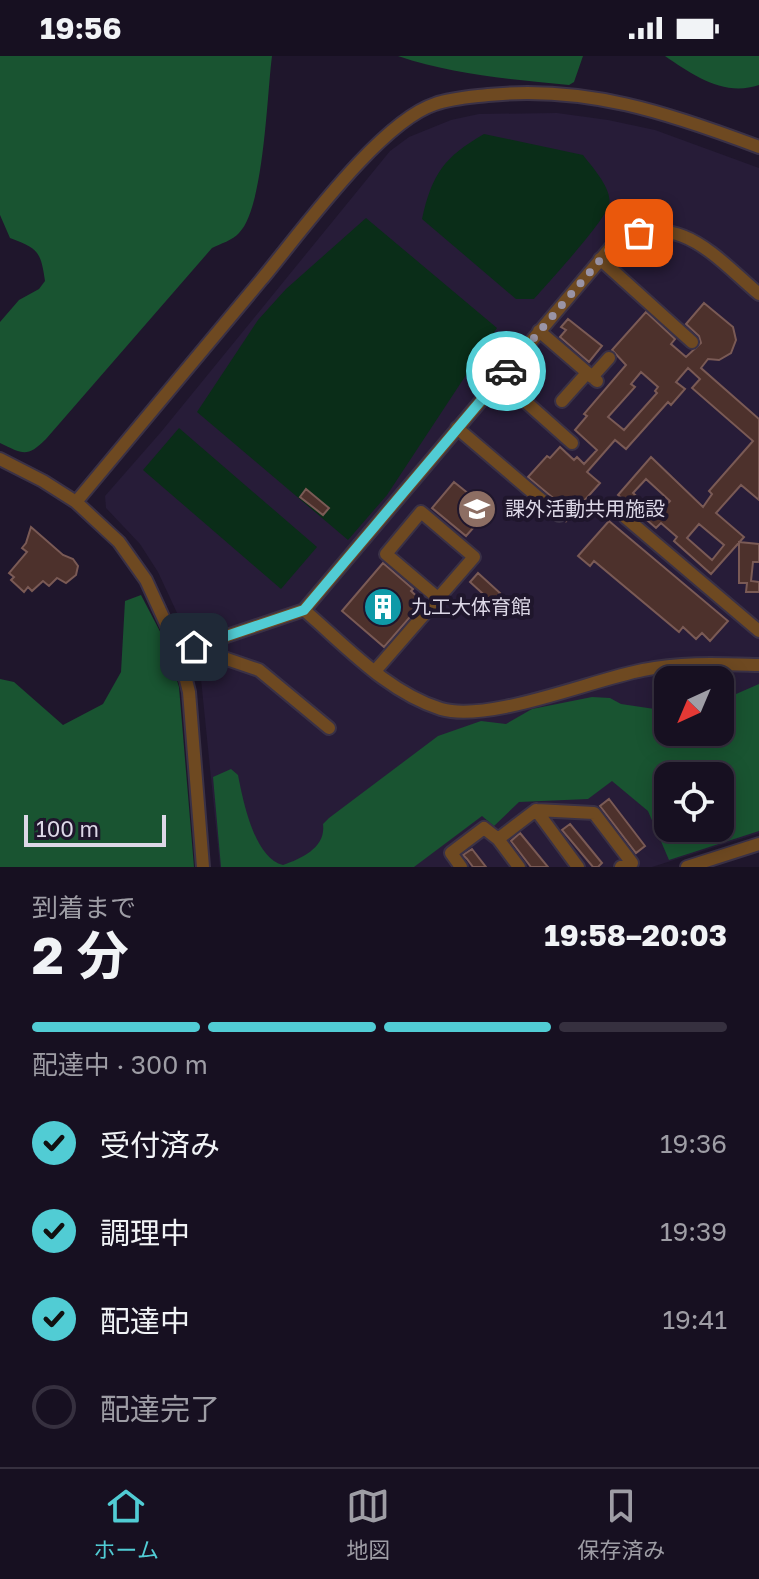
<!DOCTYPE html>
<html lang="ja">
<head>
<meta charset="utf-8">
<style>
  body { margin:0; font-family:"Golos Text","Noto Sans JP",sans-serif; background:#241e2e; color:#f1f3f6; height:100vh; display:flex; flex-direction:column; font-size:30px; white-space:nowrap }
  * { box-sizing:border-box; margin:0 }
  p { font-size:26px; color:#9e9da5 }
  .icon { flex:none; width:44px; height:44px; fill:none; stroke:currentColor; stroke-width:2; stroke-linecap:round; stroke-linejoin:round }
  .map { position:relative; height:811px; overflow:hidden }
  .drawer { display:flex; flex-direction:column; background:#171021; flex:1 }
  .drawer>* { flex:none }
  .needle { width:52px; rotate:224deg }
  .buttons { position:absolute; left:654px; top:610px; display:grid; gap:16px }
  .buttons a { display:grid; place-items:center; width:80px; height:80px; border-radius:16px; background:#171021; box-shadow:0 4px 20px #0003,0 0 0 2px #36303f; font-size:40px }
  .scale { position:absolute; left:24px; bottom:20px; width:142px; box-sizing:border-box; padding-left:8px; border:4px solid #ddd8e7; border-top:0; font-size:22px; line-height:28px; white-space:nowrap; color:#ddd8e7; -webkit-text-stroke:6px #1f162c; paint-order:stroke }
  .pin { position:absolute; display:grid; place-items:center; width:68px; height:68px; color:#fff; margin:-34px; border-radius:16px; box-shadow:0 4px 12px #0006 }
  .courier { position:absolute; display:grid; place-items:center; width:80px; height:80px; margin:-40px; border:6px solid #51ccd4; border-radius:50%; background:#fff; color:#222; box-shadow:0 2px 10px #0007 }
  .summary em { font-style:normal; font-weight:700 }
  .summary div { display:flex; flex-direction:column-reverse }
  .summary { display:flex; align-items:center; justify-content:space-between; height:136px; padding:0 32px }
  h1 { font-size:52px; font-weight:700; line-height:60px }
  .bar { display:grid; grid-template-columns:repeat(4,1fr); gap:12px 8px; align-content:center; height:96px; padding:0 32px }
  .bar i { height:10px; border-radius:6px; background:#36303f }
  .bar .current { background:#51ccd4 }
  .bar p { grid-column:span 4 }
  ol { padding:0 32px; list-style:none }
  li { display:flex; align-items:center; gap:24px; height:88px }
  li p { margin-inline-start:auto }
  li .icon { padding:8px; border-radius:50%; background:#51ccd4; color:#111; stroke-width:4 }
  li:last-child { color:#9e9da5 }
  li i { width:44px; height:44px; border:4px solid #36303f; border-radius:50% }
  .status { display:flex; justify-content:space-between; align-items:center; height:56px; padding:0 40px; background:#171021; direction:ltr }
  .status svg { height:22px; fill:currentColor }
  .menu { display:flex; justify-content:space-around; align-items:center; height:112px; border-top:2px solid #36303f; background:#171021; font-size:22px; color:#9e9da5 }
  .menu a { display:grid; justify-items:center; gap:4px }
  .menu .current { color:#51ccd4 }
  .map>svg:first-child { display:block }
  .built { fill:#271c38; fill-rule:evenodd }
  .green { fill:#0a2d18 }
  .forest { fill:#195431; fill-rule:evenodd }
  .building { fill:#4d312c; stroke:#7a5a55; stroke-width:2; fill-rule:evenodd }
  .lines { fill:none; stroke-linecap:round; stroke-linejoin:round }
  .minor-casing { stroke:#3a3146; stroke-width:16 }
  .minor { stroke:#6e4921; stroke-width:12 }
  .done { stroke:#9a94a6; stroke-width:8; stroke-dasharray:0 14.4 }
  .route { stroke:#51ccd4; stroke-width:10 }
  .labels { text-anchor:middle; stroke-width:8; stroke-linejoin:round; paint-order:stroke }
  .poi-label { font-size:20px; fill:#ddd8e7; stroke:#1f162c; text-anchor:start }
</style>
</head>
<body>
<div class="status"><b>19:56</b><svg viewBox="0 0 49 12"><path d="M0 12V9h3v3zM5 12V6h3v6zM10 12V3h3v9zM15 12V0h3v12zM26 1h20v11H26zM47 4h2v5h-2z"/></svg></div>
<div class="map">
<svg width="759" height="811" viewBox="0 0 759 811">
  <rect width="100%" height="100%" fill="#1f162c"/>
  <path class="built" d="M 557,57 L 608,64 L 655,74 L 759,112 L 759,777 L 652,811 L 220,811 L 201,623 L 185,574 L 158,516 L 140,488 L 106,452 L 105,440 L 161,376 L 390,95 L 409,81 L 451,64 L 479,58 ZM 668,624 L 720,624 L 720,676 L 668,676 ZM 668,720 L 720,720 L 720,772 L 668,772 Z"/>
  <path class="green" d="M 484,78 L 583,99 C 592,111 613,133 609,149 C 604,166 549,226 534,243 L 516,243 L 422,163 C 432,118 444,101 484,78 Z
    M 366,162 L 497,272 L 387,439 L 348,484 L 197,356 L 258,264 L 286,233 Z
    M 179,372 L 317,491 L 281,533 L 143,414 Z"/>
  <path class="forest" d="M 0,0 L 272,0 C 267,37 264,153 239,177 C 233,184 220,188 212,192 L 46,383 C 27,402 23,398 0,387 L 0,266 L 19,244 L 39,233 L 45,225 C 41,196 38,192 10,182 L 0,159 Z
    M 398,0 L 583,0 L 574,26 L 569,29 C 511,23 454,19 398,0 Z
    M 665,0 L 759,0 L 759,29 C 724,41 693,19 665,0 Z
    M 141,539 L 165,585 L 179,631 L 194,811 L 0,811 L 0,623 L 14,626 L 63,669 L 103,648 L 121,616 L 125,545 Z
    M 759,628 L 759,775 L 669,804 L 648,755 L 612,725 L 588,743 L 519,746 L 494,770 L 482,760 L 414,811 L 221,811 L 213,721 L 231,713 L 238,719 C 243,744 254,802 283,809 C 303,802 326,791 323,768 L 329,762 L 438,680 L 481,665 L 506,668 L 532,653 L 592,641 L 610,642 L 621,648 L 668,655 L 668,676 L 720,676 L 720,645 ZM 668,720 L 720,720 L 720,772 L 668,772 Z"/>
  <path class="building" d="M 704,247 L 733,271 L 736,284 L 731,297 L 719,304 L 708,303 L 701,312 L 759,363 L 759,444 L 741,429 L 716,457 L 744,481 L 711,518 L 674,485 L 677,481 L 661,467 L 656,472 L 618,439 L 651,401 L 703,451 L 712,438 L 709,435 L 753,385 L 692,332 L 700,323 L 688,312 L 676,326 L 685,333 L 671,349 L 668,346 L 626,393 L 615,384 L 587,416 L 600,427 L 567,464 L 568,457 L 565,452 L 528,421 L 547,400 L 550,402 L 560,391 L 574,404 L 577,401 L 584,408 L 597,394 L 575,374 L 587,360 L 584,358 L 626,309 L 612,294 L 646,256 L 675,283 L 671,288 L 686,301 L 701,287 L 699,280 L 686,268 ZM 641,316 L 658,331 L 655,335 L 657,337 L 624,374 L 608,361 L 635,331 L 631,328 ZM 646,423 L 670,445 L 657,459 L 633,437 ZM 699,468 L 724,489 L 712,504 L 687,482 Z
    M 568,263 L 602,290 L 589,306 L 560,281 L 566,274 L 561,271 Z
    M 454,426 L 489,454 L 466,480 L 432,452 Z
    M 306,433 L 329,452 L 323,459 L 300,441 Z
    M 609,465 L 728,565 L 710,585 L 702,577 L 696,583 L 683,571 L 679,576 L 594,505 L 590,510 L 578,500 Z
    M 31,471 L 63,499 L 73,503 L 78,510 L 76,519 L 66,527 L 57,522 L 49,530 L 43,525 L 32,535 L 28,531 L 24,536 L 11,524 L 14,521 L 9,517 L 27,496 L 22,492 L 26,487 Z
    M 739,486 L 759,488 L 759,506 L 753,506 L 751,525 L 759,526 L 759,536 L 746,536 L 747,527 L 739,527 Z
    M 383,507 L 413,533 L 411,535 L 423,546 L 384,591 L 342,555 Z
    M 478,517 L 500,537 L 492,546 L 470,526 Z
    M 609,743 L 645,790 L 636,797 L 600,750 Z
    M 570,768 L 602,807 L 598,811 L 593,811 L 562,774 Z
    M 520,777 L 548,811 L 531,811 L 511,785 Z
    M 472,793 L 486,811 L 473,811 L 467,803 L 463,799 Z"/>
  <g class="lines">
    <defs>
      <path id="minor" d="M 600,203 L 692,286
        M 539,275 L 597,325
        M 592,321 L 609,302
        M 499,322 L 572,387
        M 562,345 L 587,317
        M 457,372 L 559,459
        M 0,403 L 43,425 L 76,446 L 119,486 L 146,524 L 179,596 L 189,636 L 203,811
        M 76,446 C 138,371 200,297 262,223 C 301,176 380,66 435,48 C 452,42 471,41 488,39 C 586,29 669,57 759,91
        M 626,462 L 759,575
        M 304,554 C 346,590 387,636 441,653 C 489,667 591,624 643,614 C 681,606 721,608 759,609
        M 214,584 L 221,601 L 259,614 L 329,672
        M 194,591 L 304,554 L 612,190 C 677,151 712,198 759,238
        M 375,615 L 474,501 L 421,456 L 386,498 L 439,543
        M 536,754 L 578,811
        M 498,783 L 519,811
        M 461,811 L 451,797 L 484,772 L 498,783 L 536,754 L 594,757 L 632,807 L 621,811
        M 687,811 L 759,788"/>
    </defs>
    <use href="#minor" class="minor-casing"/>
    <use href="#minor" class="minor"/>
  </g>
  <g class="lines">
    <path class="done" d="M 506,315 L 612,190 L 639,177"/>
    <path class="route" d="M 194,591 L 304,554 L 506,315"/>
  </g>
  <defs>
    <symbol id="university-disc" viewBox="-11 -11 22 22"><circle r="9.5" fill="#8d6e63" stroke="#1f162c"/><path d="M0-5L7-2L0 1L-7-2ZM-4 1L0 2.5L4 1V4Q0 6-4 4Z" fill="#fff"/></symbol>
    <symbol id="building-disc" viewBox="-11 -11 22 22"><circle r="9.5" fill="#0f9aa8" stroke="#1f162c"/><path d="M-4-6H4V6H1V3H-1V6H-4ZM-2.5-4.3h1.7v1.8h-1.7ZM.8-4.3h1.7v1.8H.8ZM-2.5-1h1.7V.8h-1.7ZM.8-1h1.7V.8H.8Z" fill="#fff"/></symbol>
  </defs>
  <g fill-rule="evenodd">
    <use href="#university-disc" x="455" y="431" width="44" height="44"/>
    <use href="#building-disc" x="361" y="529" width="44" height="44"/>
  </g>
  <g class="labels">
    <g class="poi-label">
      <text x="505" y="460">課外活動共用施設</text>
      <text x="411" y="558">九工大体育館</text>
    </g>
  </g>
</svg>
<div class="buttons">
<a><svg class="needle" viewBox="-14 -14 28 28"><path d="M0-13l5 13h-10z" fill="#e53935"/><path d="M0 13l5-13h-10z" fill="#9e9da5"/></svg></a>
<a><svg class="icon" aria-label="locate" viewBox="0 0 24 24"><circle cx="12" cy="12" r="6"/><path d="M12 2v4M12 18v4M2 12h4M18 12h4"/></svg></a>
</div>
<div class="scale">100 m</div>
<div class="pin" style="left:639px;top:177px;background:#ea580c"><svg class="icon" aria-label="bag" viewBox="0 0 24 24"><path d="M5 8h14l-1 12H6zM9 8a3 3 0 0 1 6 0"/></svg></div>
<div class="pin" style="left:194px;top:591px;background:#1f2937"><svg class="icon" aria-label="home" viewBox="0 0 24 24"><path d="M3 11l9-7 9 7M6 9v11h12V9"/></svg></div>
<div class="courier" style="left:506px;top:315px"><svg class="icon" aria-label="car" viewBox="0 0 24 24"><path d="M5 17H2v-5l4-1 3-4h7l3 4 3 1v5h-3M9 17h6M6 11h13"/><circle cx="7" cy="17" r="2"/><circle cx="17" cy="17" r="2"/></svg></div>
</div>
<section class="drawer">
<div class="summary"><div><h1>2 分</h1><p>到着まで</p></div><em>19:58–20:03</em></div>
<div class="bar"><i class="current"></i><i class="current"></i><i class="current"></i><i></i><p>配達中 · 300 m</p></div>
<ol>
<li><svg class="icon" aria-label="check" viewBox="0 0 24 24"><path d="M5 12l5 5 9-10"/></svg>受付済み<p>19:36</p></li>
<li><svg class="icon" aria-label="check" viewBox="0 0 24 24"><path d="M5 12l5 5 9-10"/></svg>調理中<p>19:39</p></li>
<li><svg class="icon" aria-label="check" viewBox="0 0 24 24"><path d="M5 12l5 5 9-10"/></svg>配達中<p>19:41</p></li>
<li><i></i>配達完了</li>
</ol>
</section>
<nav class="menu">
<a class="current"><svg class="icon" aria-label="home" viewBox="0 0 24 24"><path d="M3 11l9-7 9 7M6 9v11h12V9"/></svg>ホーム</a>
<a><svg class="icon" aria-label="map" viewBox="0 0 24 24"><path d="M3 6l6-2 6 2 6-2v14l-6 2-6-2-6 2zM9 4v14M15 6v14"/></svg>地図</a>
<a><svg class="icon" aria-label="saved" viewBox="0 0 24 24"><path d="M7 4h10v16l-5-4-5 4z"/></svg>保存済み</a>
</nav>
</body>
</html>
